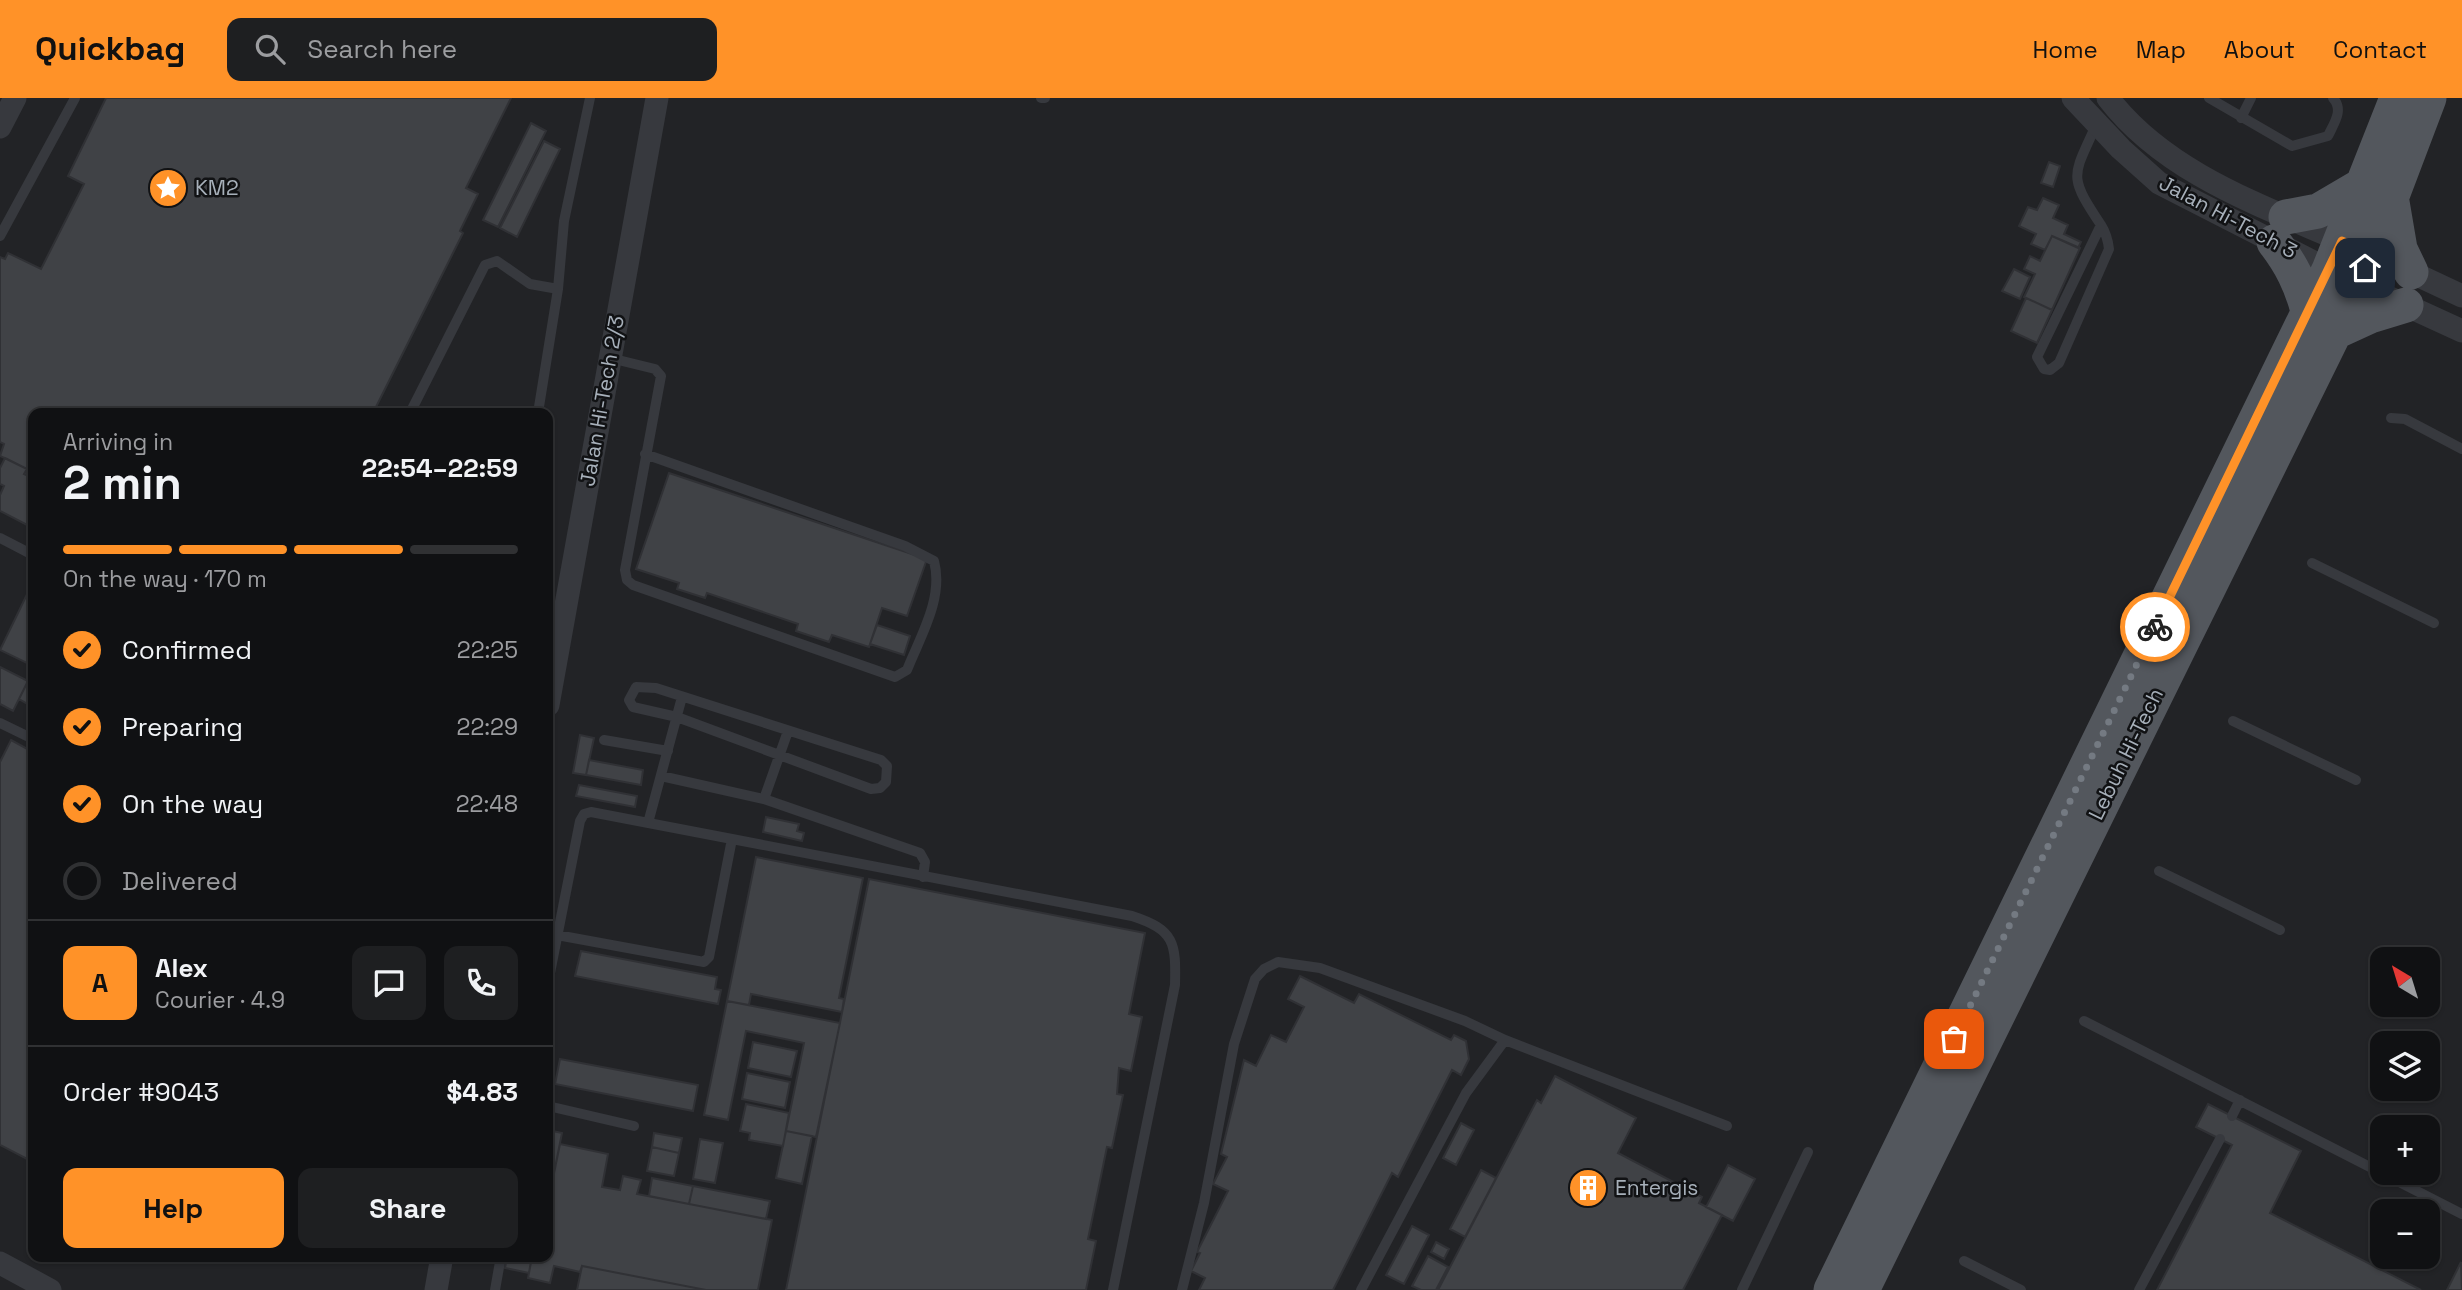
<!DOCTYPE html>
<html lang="en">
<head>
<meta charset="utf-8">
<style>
  body { margin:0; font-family:"Space Grotesk",sans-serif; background:#1e1f21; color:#f1f3f6; height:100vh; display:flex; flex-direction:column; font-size:26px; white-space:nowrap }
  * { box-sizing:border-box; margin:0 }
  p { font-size:23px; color:#9c9da0 }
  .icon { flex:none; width:38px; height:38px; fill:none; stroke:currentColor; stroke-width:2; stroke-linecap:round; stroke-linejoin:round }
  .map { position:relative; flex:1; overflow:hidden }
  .side { position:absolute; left:28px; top:310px; width:525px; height:854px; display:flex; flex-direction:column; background:#101113; border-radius:14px; box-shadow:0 2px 5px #0004,0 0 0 2px #303133 }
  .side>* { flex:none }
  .needle { width:46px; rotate:322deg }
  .fabs { position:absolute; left:2370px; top:849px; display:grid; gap:14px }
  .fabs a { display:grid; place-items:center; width:70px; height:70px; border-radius:14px; background:#101113; box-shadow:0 2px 5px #0004,0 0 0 2px #303133; font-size:35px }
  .pin { position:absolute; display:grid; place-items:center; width:60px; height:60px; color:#fff; margin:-30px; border-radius:14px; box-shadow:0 4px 10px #0006 }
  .courier { position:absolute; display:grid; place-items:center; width:70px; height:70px; margin:-35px; border:5px solid #ff9228; border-radius:50%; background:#fff; color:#222; box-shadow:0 2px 9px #0007 }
  .overview em { font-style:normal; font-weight:700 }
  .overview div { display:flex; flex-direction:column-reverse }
  .overview { display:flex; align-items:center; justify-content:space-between; height:119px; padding:0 35px }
  h1 { font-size:46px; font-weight:700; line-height:52px }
  .bar { display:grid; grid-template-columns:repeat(4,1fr); gap:10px 7px; align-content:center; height:84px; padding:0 35px }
  .bar i { height:9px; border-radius:5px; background:#303133 }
  .bar .active { background:#ff9228 }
  .bar p { grid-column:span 4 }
  .line { display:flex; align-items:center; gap:18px; padding:0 35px; border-top:2px solid #303133 }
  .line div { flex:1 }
  .round { display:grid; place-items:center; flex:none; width:74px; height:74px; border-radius:14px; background:#1e1f21 }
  ol { padding:0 35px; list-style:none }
  li { display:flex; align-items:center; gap:21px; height:77px }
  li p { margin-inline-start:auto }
  li .icon { padding:7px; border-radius:50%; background:#ff9228; color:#111; stroke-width:4 }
  li:last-child { color:#9c9da0 }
  li i { width:38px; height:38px; border:4px solid #303133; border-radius:50% }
  .cta { display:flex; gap:14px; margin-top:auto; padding:14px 35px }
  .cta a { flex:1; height:80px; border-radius:14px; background:#ff9228; color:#111; font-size:28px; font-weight:700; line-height:80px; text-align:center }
  .cta a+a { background:#1e1f21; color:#f1f3f6 }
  header { display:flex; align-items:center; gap:42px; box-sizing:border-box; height:98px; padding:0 35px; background:#ff9228; color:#111 }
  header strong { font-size:33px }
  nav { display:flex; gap:38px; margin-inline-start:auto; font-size:24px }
  .search { width:490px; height:63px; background:#1e1f21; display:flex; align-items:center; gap:18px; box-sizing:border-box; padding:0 24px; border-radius:14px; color:#9c9da0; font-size:26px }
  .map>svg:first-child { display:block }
  .built { fill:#222326; fill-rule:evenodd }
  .building { fill:#404246; stroke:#303135; stroke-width:2 }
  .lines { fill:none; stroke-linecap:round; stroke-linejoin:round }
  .service { stroke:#37393e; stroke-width:10 }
  .minor { stroke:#37393e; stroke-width:23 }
  .primary { stroke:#53575d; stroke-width:35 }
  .done { stroke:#747a82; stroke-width:7; stroke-dasharray:0 12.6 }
  .route { stroke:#ff9228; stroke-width:9 }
  .labels { text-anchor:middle; stroke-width:5; stroke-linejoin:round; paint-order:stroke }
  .poi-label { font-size:21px; fill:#a7b0ba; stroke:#111214; text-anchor:start }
  .street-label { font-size:21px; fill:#a7b0ba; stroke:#111214 }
</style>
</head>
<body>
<header>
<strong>Quickbag</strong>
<div class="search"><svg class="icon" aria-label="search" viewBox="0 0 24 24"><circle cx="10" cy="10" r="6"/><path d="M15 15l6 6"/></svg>Search here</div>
<nav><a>Home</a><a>Map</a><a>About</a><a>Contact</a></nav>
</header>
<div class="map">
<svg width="2462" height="1192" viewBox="0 0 2462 1192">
  <rect width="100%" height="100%" fill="#161719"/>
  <path class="built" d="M 0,0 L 2462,0 L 2462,1192 L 0,1192 ZM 33,315 L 548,315 L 548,1158 L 33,1158 ZM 2382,861 L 2427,861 L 2427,906 L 2382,906 ZM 2382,945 L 2427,945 L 2427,990 L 2382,990 ZM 2382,1029 L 2427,1029 L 2427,1074 L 2382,1074 ZM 2382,1113 L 2427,1113 L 2427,1158 L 2382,1158 Z"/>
  <path class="building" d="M 106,0 L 511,0 L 466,90 L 478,96 L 460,133 L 463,135 L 373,315 L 33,315 L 33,380 L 24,376 L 27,371 L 0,358 L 4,346 L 0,344 L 0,159 L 5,161 L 8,155 L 41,171 L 84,86 L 68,78 Z
    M 531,25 L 546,33 L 498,129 L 483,122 Z
    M 544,43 L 560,51 L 517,139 L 500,130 Z
    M 2049,64 L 2060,68 L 2053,89 L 2041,85 Z
    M 2043,100 L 2059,107 L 2053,120 L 2068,127 L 2064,136 L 2081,144 L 2078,150 L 2052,138 L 2045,152 L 2031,146 L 2036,136 L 2019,128 L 2028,109 L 2037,112 Z
    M 2052,138 L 2080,150 L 2052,212 L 2024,199 L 2035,176 L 2024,171 L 2030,158 L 2040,163 Z
    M 2014,171 L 2030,179 L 2020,201 L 2002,193 Z
    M 2026,200 L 2052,212 L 2037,245 L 2011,233 Z
    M 5,360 L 27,371 L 24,376 L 33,380 L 33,430 L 0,413 L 0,397 L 4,388 L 0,386 L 0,370 Z
    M 669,375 L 927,461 L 907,518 L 882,510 L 869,549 L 832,537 L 829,544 L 796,533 L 798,526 L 707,495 L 705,500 L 677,491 L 679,485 L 636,471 Z
    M 33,484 L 33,568 L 0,552 Z
    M 877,527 L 910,538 L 904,557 L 870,546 Z
    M 0,569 L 28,583 L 13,613 L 0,606 Z
    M 28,583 L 33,586 L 33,609 L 19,601 Z
    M 580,637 L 594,640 L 586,677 L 573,675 Z
    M 11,642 L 33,654 L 33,1064 L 0,1047 L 0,664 Z
    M 589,662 L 643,672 L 641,687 L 586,677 Z
    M 579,687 L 637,698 L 635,709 L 576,698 Z
    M 766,719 L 799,726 L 797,733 L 804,735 L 802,743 L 763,734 Z
    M 756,759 L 863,780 L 839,900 L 844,901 L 842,914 L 751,896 L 749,907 L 727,903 Z
    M 869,781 L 1145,835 L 1129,916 L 1142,919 L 1131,973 L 1119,970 L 1117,996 L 1123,997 L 1112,1050 L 1107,1049 L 1088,1141 L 1096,1143 L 1086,1192 L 786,1192 Z
    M 581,853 L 717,879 L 715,891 L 721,892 L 718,906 L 575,878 Z
    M 1300,878 L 1354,905 L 1359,896 L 1451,942 L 1454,937 L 1466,943 L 1469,961 L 1461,977 L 1452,972 L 1398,1079 L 1392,1075 L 1333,1192 L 1199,1192 L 1205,1180 L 1191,1173 L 1200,1155 L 1197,1154 L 1228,1093 L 1213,1086 L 1227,1059 L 1221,1056 L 1244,962 L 1256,968 L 1271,937 L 1286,944 L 1304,909 L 1288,901 Z
    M 727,903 L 840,925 L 816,1039 L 786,1033 L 804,945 L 746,933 L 728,1022 L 704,1017 Z
    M 753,944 L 797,953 L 791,979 L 748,970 Z
    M 560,961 L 698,987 L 693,1013 L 555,986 Z
    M 747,975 L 790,984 L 785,1010 L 742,1001 Z
    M 1555,978 L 1636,1020 L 1618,1055 L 1702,1099 L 1699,1105 L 1722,1117 L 1683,1192 L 1438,1192 L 1537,1002 L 1541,1005 Z
    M 746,1006 L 789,1015 L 783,1048 L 749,1042 L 750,1035 L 740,1033 Z
    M 2208,1006 L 2301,1053 L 2270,1115 L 2421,1192 L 2157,1192 L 2232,1047 L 2196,1029 Z
    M 1461,1025 L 1474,1032 L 1456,1067 L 1443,1060 Z
    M 548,1032 L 562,1035 L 552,1085 L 548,1084 Z
    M 786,1033 L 812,1038 L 802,1086 L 776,1080 Z
    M 654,1035 L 682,1040 L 679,1055 L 652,1049 Z
    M 700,1041 L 723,1045 L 715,1085 L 693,1081 Z
    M 560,1046 L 608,1056 L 602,1089 L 620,1092 L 623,1078 L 641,1082 L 637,1096 L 772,1122 L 758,1192 L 706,1192 L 582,1168 L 580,1174 L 554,1168 L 550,1185 L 528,1180 L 532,1158 L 548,1158 L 548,1084 L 552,1085 Z
    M 652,1049 L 679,1055 L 674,1078 L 647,1073 Z
    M 1728,1067 L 1755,1081 L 1733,1123 L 1706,1109 Z
    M 1481,1072 L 1496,1080 L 1465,1139 L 1450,1131 Z
    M 652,1080 L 693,1088 L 689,1106 L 649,1098 Z
    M 693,1088 L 770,1103 L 766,1121 L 689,1106 Z
    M 1412,1128 L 1429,1137 L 1404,1186 L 1386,1177 Z
    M 1436,1144 L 1449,1151 L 1444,1161 L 1431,1154 Z
    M 507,1158 L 532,1159 L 529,1175 L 505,1170 Z
    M 1428,1158 L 1448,1169 L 1436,1192 L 1421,1192 L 1412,1188 Z
    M 2461,1164 L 2462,1192 L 2447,1192 Z
    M 582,1168 L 706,1192 L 577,1192 Z"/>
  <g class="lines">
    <path class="service" d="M 1041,0 L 1045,0
      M 2209,0 L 2292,48 L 2328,38 C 2334,25 2344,12 2333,0
      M 2241,20 L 2251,0
      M 2097,25 C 2073,79 2067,76 2101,127 C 2106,135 2108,142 2109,151 L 2059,265 L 2050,272 L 2044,271 L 2037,259 L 2101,127
      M 0,138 L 75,0
      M 610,260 L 655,271 L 661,278 L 625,472 L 627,482 L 633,487 L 895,579 L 907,572 C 920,539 944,500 934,463 L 905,448 L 645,356
      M 410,315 L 485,167 L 497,163 L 530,186 L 558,191
      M 538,315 L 558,191 L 564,123 L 590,0
      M 2391,320 L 2405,321 L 2462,351
      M 0,440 L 33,457
      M 2312,465 L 2434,525
      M 636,589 L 656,590 L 881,662 L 887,668 L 886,684 L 880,690 L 871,691 L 677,619 L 633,609 L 629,602 Z
      M 2233,623 L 2356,682
      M 0,625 L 33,641
      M 604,642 L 668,653
      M 661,678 L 764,701 L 920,755 L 925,764 L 923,779
      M 764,701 L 788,633
      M 648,725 L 682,599
      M 732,741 L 1132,818 C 1175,832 1176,845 1175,887 L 1113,1192
      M 2159,773 L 2280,832
      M 548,885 L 580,723 L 584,716 L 591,714 L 732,741 L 709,859 L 704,864 L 557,837
      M 2084,923 L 2462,1116
      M 548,1008 L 634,1028
      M 2232,1018 L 2240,1002
      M 1964,1163 L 2021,1192
      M 495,1192 L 501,1158
      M 1182,1192 L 1204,1105 L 1234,946 L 1255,881 L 1264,871 L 1278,864 L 1320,870 L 1465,923 L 1505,942 L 1727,1028
      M 1361,1192 L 1466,995 L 1505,942
      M 1742,1192 L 1808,1054
      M 2139,1192 L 2220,1041"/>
    <path class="minor" d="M 2073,0 L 2121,51 L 2159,85 L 2329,172 L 2462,233
      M 2108,0 C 2167,77 2266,109 2351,147
      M 0,29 L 15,0
      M 2398,168 L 2462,198
      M 548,607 L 657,0
      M 0,1165 L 50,1192
      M 436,1192 L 442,1158"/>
    <path class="primary" d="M 2392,104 L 2400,151 L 2411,174
      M 2286,119 L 2318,113 L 2364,86
      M 2274,144 C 2291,166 2301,186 2308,213
      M 2335,234 L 2370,218 L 2406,207
      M 1831,1192 L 2329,172 L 2397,0
      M 1862,1192 L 2359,185 L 2429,0"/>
  </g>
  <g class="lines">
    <path class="done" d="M 1954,941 L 2155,529"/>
    <path class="route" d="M 2155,529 L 2342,143 L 2371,156 L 2365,170"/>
  </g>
  <defs>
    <symbol id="sight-disc" viewBox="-11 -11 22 22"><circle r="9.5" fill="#ff9228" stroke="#111214"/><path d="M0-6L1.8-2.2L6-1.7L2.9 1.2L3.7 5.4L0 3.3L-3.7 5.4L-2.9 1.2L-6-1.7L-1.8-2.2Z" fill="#fff"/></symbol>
    <symbol id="building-disc" viewBox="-11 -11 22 22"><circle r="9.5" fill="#ff9228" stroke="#111214"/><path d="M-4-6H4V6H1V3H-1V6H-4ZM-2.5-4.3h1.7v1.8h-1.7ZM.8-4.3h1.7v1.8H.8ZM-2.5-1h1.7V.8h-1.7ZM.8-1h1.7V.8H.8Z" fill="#fff"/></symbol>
  </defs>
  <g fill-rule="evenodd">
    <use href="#sight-disc" x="146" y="68" width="44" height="44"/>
    <use href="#building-disc" x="1566" y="1068" width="44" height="44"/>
  </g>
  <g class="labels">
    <g class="poi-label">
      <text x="195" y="97">KM2</text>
      <text x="1615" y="1097">Entergis</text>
    </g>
    <g class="street-label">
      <text transform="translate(2228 119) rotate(28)" y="7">Jalan Hi-Tech 3</text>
      <text transform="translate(602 303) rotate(-80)" y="7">Jalan Hi-Tech 2/3</text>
      <text transform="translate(2126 656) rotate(-64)" y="7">Lebuh Hi-Tech</text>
    </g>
  </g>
</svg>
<div class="fabs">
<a><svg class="needle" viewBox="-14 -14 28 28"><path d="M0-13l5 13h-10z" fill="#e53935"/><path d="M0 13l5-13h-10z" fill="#9c9da0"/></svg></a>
<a><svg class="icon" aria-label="layers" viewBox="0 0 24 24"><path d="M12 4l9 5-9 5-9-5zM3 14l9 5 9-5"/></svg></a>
<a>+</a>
<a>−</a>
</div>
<div class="pin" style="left:1954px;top:941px;background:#ea580c"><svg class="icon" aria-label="bag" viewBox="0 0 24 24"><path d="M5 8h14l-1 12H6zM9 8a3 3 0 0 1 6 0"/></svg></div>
<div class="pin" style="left:2365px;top:170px;background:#1f2937"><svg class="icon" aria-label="home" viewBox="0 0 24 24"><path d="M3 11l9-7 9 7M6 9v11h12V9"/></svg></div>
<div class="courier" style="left:2155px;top:529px"><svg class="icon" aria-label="bike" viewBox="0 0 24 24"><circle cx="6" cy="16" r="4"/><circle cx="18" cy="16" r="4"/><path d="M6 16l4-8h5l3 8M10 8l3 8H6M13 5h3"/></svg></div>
<section class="side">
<div class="overview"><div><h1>2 min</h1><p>Arriving in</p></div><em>22:54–22:59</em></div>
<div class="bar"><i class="active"></i><i class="active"></i><i class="active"></i><i></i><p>On the way · 170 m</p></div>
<ol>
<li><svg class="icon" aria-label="check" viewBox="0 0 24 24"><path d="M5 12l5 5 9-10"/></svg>Confirmed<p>22:25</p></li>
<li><svg class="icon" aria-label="check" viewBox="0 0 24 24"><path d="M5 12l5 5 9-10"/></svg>Preparing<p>22:29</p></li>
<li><svg class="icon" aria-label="check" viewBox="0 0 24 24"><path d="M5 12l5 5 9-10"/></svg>On the way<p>22:48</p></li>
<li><i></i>Delivered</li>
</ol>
<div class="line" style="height:126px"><b class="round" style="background:#ff9228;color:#111">A</b><div><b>Alex</b><p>Courier · 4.9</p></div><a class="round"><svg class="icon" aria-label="chat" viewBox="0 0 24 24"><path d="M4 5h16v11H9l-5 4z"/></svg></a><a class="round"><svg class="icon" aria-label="phone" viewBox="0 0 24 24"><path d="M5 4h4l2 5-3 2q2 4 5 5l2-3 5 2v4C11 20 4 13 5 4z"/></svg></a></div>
<div class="line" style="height:91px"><div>Order #9043</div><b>$4.83</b></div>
<div class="cta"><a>Help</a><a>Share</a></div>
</section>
</div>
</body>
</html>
